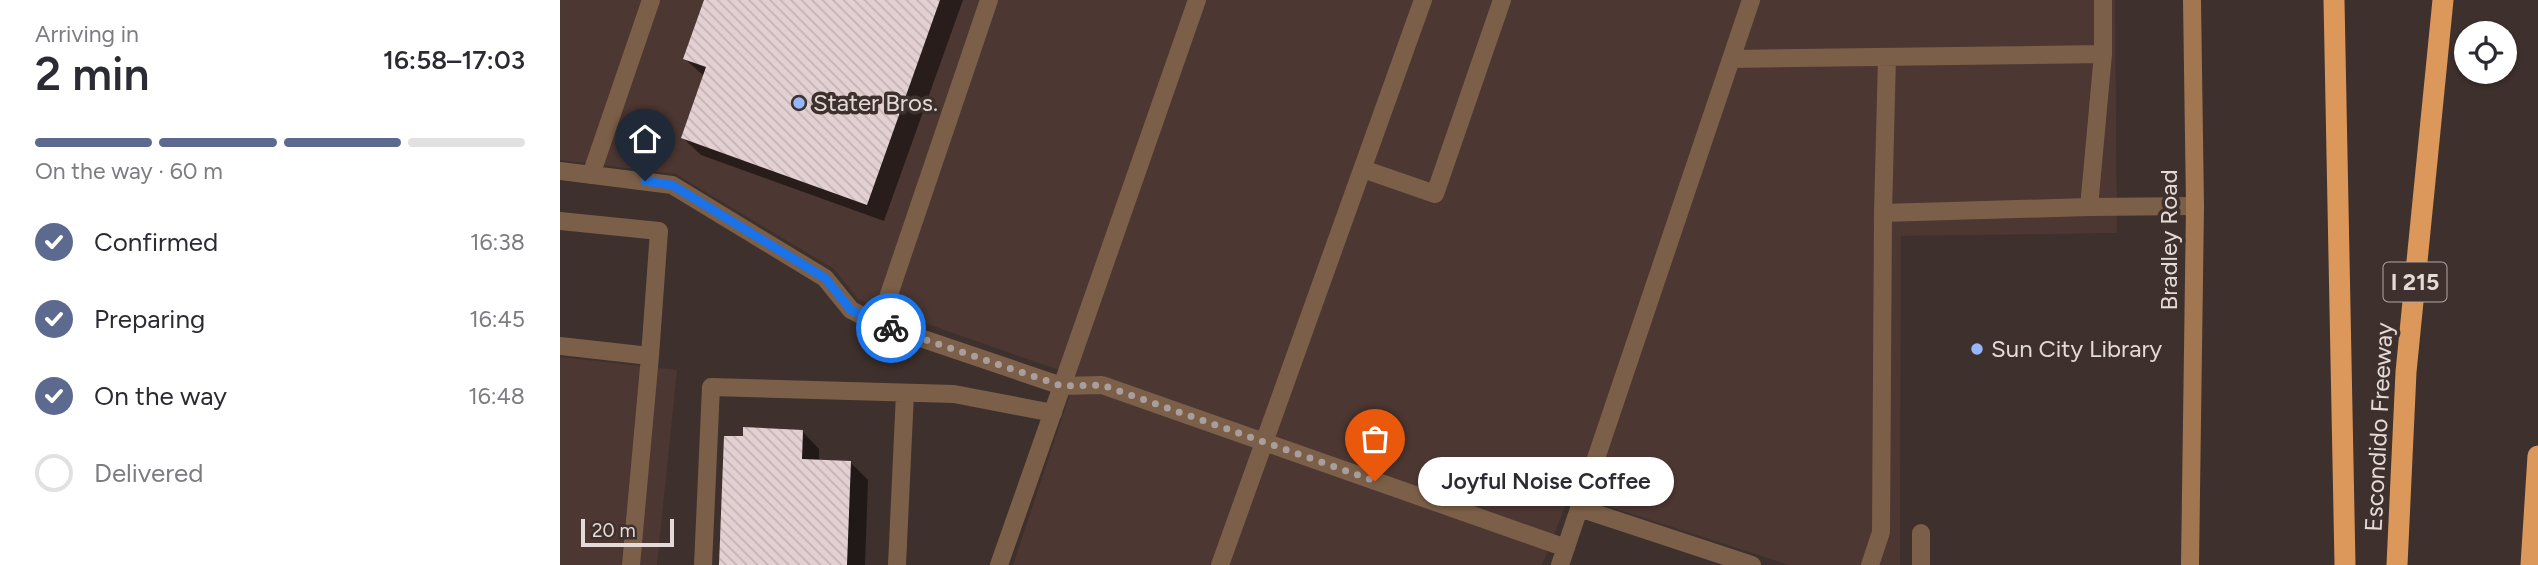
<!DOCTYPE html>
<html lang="en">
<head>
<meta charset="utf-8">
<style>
  body { margin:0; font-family:Figtree,sans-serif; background:#f2f2f3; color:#2b2b33; height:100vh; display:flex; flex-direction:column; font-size:26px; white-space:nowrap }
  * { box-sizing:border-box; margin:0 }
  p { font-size:23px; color:#7c7c81 }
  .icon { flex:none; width:38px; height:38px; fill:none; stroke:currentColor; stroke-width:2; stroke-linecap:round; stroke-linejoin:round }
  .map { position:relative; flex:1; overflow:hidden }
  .drawer { display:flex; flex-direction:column; background:#fff; width:560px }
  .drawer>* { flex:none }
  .fabs { position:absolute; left:1894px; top:21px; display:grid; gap:14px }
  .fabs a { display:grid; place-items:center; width:63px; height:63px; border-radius:50%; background:#fff; box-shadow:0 2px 5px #0004; font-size:35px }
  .scale { position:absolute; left:21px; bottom:18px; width:93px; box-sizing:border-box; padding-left:7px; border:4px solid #e4dad8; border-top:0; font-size:19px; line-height:24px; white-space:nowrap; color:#e4dad8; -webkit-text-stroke:5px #3e302c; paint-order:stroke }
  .pin { position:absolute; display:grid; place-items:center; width:60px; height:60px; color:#fff; margin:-72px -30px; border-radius:50% 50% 50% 0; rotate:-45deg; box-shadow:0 0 7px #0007 }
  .pin .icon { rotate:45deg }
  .courier { position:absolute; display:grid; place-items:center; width:70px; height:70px; margin:-35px; border:5px solid #1a73e8; border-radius:50%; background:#fff; color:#222; box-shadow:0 2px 9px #0007 }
  .bubble { position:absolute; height:49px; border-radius:24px; background:#fff; box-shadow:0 2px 5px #0004; font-size:23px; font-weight:600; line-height:49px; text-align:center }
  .overview em { font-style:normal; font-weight:600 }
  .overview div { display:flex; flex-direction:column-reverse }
  .overview { display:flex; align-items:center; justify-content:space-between; height:119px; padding:0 35px }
  h1 { font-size:46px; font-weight:600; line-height:52px }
  .bar { display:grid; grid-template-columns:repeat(4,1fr); gap:10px 7px; align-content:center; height:84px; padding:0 35px }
  .bar i { height:9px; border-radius:5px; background:#e1e1e2 }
  .bar .on { background:#5b6a8e }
  .bar p { grid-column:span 4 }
  ol { padding:0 35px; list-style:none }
  li { display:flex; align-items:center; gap:21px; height:77px }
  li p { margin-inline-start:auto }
  li .icon { padding:7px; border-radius:50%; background:#5b6a8e; color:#fff; stroke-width:4 }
  li:last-child { color:#7c7c81 }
  li i { width:38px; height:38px; border:4px solid #e1e1e2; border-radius:50% }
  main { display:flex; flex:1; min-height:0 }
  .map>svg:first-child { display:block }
  .built { fill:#4c3732 }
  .shadow { fill:#0007 }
  .building { fill:url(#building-back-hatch) }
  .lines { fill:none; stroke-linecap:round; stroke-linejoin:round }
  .lane { stroke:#7b5f48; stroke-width:18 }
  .secondary { stroke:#a27651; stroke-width:18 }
  .highway { stroke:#dc975b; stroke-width:21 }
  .done { stroke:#aa9e9c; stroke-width:7; stroke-dasharray:0 12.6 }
  .route { stroke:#1a73e8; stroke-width:9 }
  .poi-dot { fill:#96b6fd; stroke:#3e302c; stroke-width:2.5 }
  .labels { text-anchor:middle; stroke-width:7; stroke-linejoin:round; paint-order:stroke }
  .shield { fill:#3e302c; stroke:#b2a7a4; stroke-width:2 }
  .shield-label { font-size:23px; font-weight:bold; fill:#e4dad8 }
  .poi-label { font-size:24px; fill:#e4dad8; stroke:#3e302c; text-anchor:start }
  .street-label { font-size:24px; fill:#e4dad8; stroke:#3e302c }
</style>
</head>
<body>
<main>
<section class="drawer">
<div class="overview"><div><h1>2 min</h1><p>Arriving in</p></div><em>16:58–17:03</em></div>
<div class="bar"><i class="on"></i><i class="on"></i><i class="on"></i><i></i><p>On the way · 60 m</p></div>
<ol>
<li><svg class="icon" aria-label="check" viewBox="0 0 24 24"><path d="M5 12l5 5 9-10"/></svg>Confirmed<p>16:38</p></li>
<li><svg class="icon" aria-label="check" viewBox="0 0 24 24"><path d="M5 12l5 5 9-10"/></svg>Preparing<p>16:45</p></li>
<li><svg class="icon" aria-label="check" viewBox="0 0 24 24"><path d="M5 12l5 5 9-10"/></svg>On the way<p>16:48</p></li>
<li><i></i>Delivered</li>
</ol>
</section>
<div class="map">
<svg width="1978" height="565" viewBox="0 0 1978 565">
  <defs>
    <pattern id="building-back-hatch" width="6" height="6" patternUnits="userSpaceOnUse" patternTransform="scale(1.75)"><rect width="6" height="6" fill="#e3d0d2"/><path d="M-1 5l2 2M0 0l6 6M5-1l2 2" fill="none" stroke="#c3b3b5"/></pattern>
  </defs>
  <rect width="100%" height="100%" fill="#3e302c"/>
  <path class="built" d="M 0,0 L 1555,0 L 1557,233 L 1341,236 L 1340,565 L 1229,565 L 1010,494 L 982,565 L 453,565 L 516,376 L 299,300 L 274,269 L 116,174 L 0,160 Z
    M 0,357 L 117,370 L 97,565 L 0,565 Z"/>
  <path class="shadow" d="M 146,0 L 403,0 L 324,221 L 141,155 L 123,138 L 145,77 L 125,59 Z
    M 242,431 L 259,449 L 259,462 L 291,463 L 308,480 L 305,565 L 160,565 Z"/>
  <path class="building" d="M 144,0 L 380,0 L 307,205 L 121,138 L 146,67 L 123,59 Z
    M 183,427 L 243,430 L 242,459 L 291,461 L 287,565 L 159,565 L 164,436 L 183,436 Z"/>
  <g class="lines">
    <path class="lane" d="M 637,0 L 502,386 L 542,385 L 1006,548
      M 1171,59 L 1543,54
      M 803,169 L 875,194 L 942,0
      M 0,171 L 112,185 L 265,278 L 291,310 L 319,324 L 502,386 L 439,565
      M 31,175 L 91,0
      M 1529,207 L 1635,206
      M 1323,213 L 1327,57
      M 0,221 L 99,231 L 90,356
      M 319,324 L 429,0
      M 0,346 L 90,356 L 71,565
      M 1019,508 L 1192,565
      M 1361,533 L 1361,565
      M 143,565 L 151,387 L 394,394 L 493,413
      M 337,565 L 345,393
      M 660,565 L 863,0
      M 1000,565 L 1191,0
      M 1310,565 L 1321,532 L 1323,213 L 1529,207 L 1543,54 L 1543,0"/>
    <path class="secondary" d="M 1630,565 L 1635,206 L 1632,0"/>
    <path class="highway" d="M 1774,0 L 1785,565
      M 1837,565 L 1846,372 L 1883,0
      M 1971,565 L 1978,456"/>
  </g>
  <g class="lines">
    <path class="done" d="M 331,328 L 502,386 L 542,385 L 815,481"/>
    <path class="route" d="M 85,181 L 112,185 L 265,278 L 291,310 L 331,328"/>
  </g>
  <g class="poi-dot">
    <circle cx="239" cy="103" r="7"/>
    <circle cx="1417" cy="349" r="7"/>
  </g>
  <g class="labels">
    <rect class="shield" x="1823.5" y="262.5" width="63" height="39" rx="5"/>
    <g class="shield-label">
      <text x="1855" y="290">I 215</text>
    </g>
    <g class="poi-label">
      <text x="253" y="111">Stater Bros.</text>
      <text x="1431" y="357">Sun City Library</text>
    </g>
    <g class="street-label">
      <text transform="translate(1609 240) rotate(-90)" y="8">Bradley Road</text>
      <text transform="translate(1819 427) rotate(-87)" y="8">Escondido Freeway</text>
    </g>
  </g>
</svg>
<div class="fabs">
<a><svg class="icon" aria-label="locate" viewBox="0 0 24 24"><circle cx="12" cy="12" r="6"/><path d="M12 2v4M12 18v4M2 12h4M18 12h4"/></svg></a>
</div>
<div class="scale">20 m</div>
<div class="pin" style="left:815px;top:481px;background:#ea580c"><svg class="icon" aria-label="bag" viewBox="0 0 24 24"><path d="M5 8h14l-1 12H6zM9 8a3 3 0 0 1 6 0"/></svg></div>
<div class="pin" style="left:85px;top:181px;background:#1f2937"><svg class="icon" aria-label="home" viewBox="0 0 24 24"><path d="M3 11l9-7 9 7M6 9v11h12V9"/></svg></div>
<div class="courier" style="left:331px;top:328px"><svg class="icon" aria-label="bike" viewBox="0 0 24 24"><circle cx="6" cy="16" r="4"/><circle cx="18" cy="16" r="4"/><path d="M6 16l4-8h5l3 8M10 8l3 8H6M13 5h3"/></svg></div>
<div class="bubble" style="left:858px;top:457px;width:256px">Joyful Noise Coffee</div>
</div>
</main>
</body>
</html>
